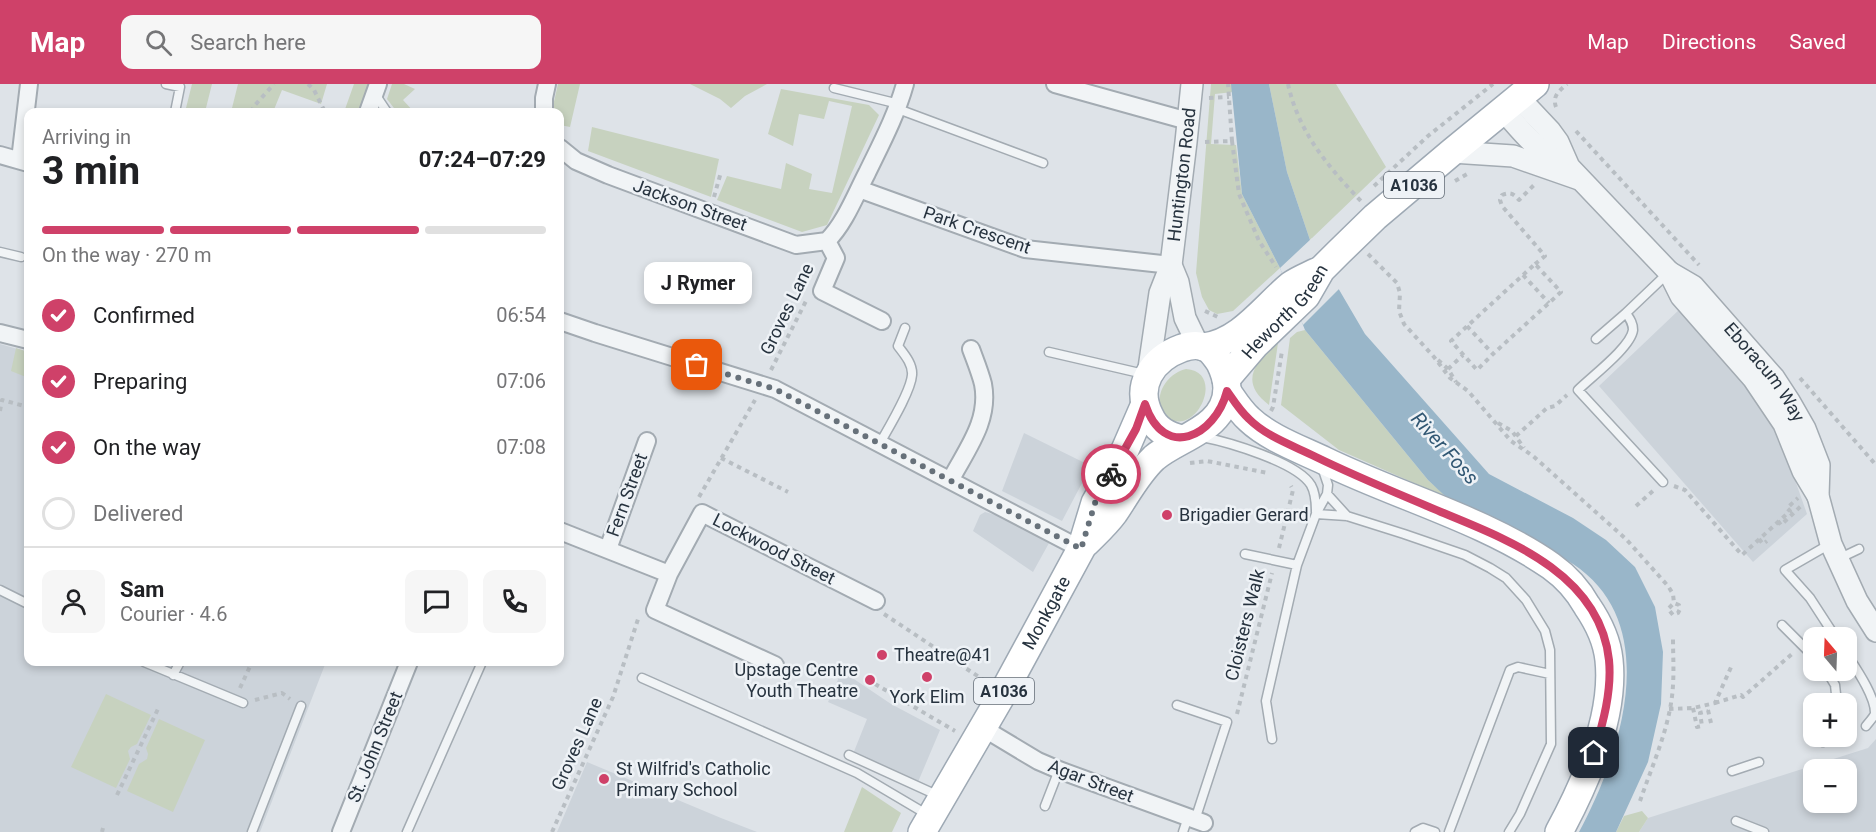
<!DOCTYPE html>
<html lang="en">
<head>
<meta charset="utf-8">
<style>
  body { margin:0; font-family:Roboto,sans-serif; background:#f6f6f6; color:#202124; height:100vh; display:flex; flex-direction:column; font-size:22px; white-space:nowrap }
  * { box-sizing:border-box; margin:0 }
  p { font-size:20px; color:#757577 }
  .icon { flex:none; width:33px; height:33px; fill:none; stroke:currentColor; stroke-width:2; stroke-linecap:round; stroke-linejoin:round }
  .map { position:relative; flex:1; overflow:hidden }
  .sheet { position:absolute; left:24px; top:24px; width:540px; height:558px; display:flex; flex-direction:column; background:#fff; border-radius:12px; box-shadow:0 3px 9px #0003 }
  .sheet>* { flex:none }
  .needle { width:39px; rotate:341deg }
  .tools { position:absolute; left:1803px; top:543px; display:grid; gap:12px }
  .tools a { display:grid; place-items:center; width:54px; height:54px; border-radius:12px; background:#fff; box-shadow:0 3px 9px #0003; font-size:30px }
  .pin { position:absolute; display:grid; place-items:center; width:51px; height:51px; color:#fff; margin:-26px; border-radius:12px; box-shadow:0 3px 9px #0006 }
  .courier { position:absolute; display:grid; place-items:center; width:60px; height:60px; margin:-30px; border:4px solid #cf4169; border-radius:50%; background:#fff; color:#222; box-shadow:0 2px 8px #0007 }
  .bubble { position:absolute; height:42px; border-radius:12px; background:#fff; box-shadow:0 3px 9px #0003; font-size:20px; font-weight:700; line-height:42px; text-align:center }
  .summary em { font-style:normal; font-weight:700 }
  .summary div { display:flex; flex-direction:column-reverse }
  .summary { display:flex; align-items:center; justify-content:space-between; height:102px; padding:0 18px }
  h1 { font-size:39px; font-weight:700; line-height:45px }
  .bar { display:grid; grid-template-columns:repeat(4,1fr); gap:9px 6px; align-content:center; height:72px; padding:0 18px }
  .bar i { height:8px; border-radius:4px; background:#e0e0e0 }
  .bar .active { background:#cf4169 }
  .bar p { grid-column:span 4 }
  .line { display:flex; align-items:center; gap:15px; padding:0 18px; border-top:2px solid #e0e0e0 }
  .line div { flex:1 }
  .round { display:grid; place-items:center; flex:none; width:63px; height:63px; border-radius:12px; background:#f6f6f6 }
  ol { padding:0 18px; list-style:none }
  li { display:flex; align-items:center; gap:18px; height:66px }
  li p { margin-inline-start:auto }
  li .icon { padding:6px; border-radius:50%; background:#cf4169; color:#fff; stroke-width:4 }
  li:last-child { color:#757577 }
  li i { width:33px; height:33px; border:3px solid #e0e0e0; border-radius:50% }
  header { display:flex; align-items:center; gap:36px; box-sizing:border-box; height:84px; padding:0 30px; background:#cf4169; color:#fff }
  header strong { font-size:28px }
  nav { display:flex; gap:33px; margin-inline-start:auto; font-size:21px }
  .search { width:420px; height:54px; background:#f6f6f6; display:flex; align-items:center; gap:15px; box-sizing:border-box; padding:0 21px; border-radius:12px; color:#757577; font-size:22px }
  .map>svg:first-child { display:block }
  .built { fill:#ccd3da; fill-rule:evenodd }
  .green { fill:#c7d2bf }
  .water { fill:#99b6c9 }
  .pier { fill:#dee3e8 }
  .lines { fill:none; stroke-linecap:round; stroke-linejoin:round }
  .service-casing { stroke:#a3abb2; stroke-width:11 }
  .minor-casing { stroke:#a3abb2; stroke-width:20 }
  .tertiary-casing { stroke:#a3abb2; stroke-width:24 }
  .primary-casing { stroke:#9ea9b4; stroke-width:30 }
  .path { stroke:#b8bec3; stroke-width:4; stroke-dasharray:4.5 4.5; stroke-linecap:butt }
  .service { stroke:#f1f4f6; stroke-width:8 }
  .minor { stroke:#f1f4f6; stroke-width:16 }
  .tertiary { stroke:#f1f4f6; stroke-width:21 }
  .primary { stroke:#fff; stroke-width:27 }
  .done { stroke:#67717a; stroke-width:6; stroke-dasharray:0 10.8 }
  .route { stroke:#cf4169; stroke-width:8 }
  .poi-dot { fill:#cf4169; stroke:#eef2f6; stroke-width:2 }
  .labels { text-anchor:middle; stroke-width:5; stroke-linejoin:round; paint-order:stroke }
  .shield { fill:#eef2f6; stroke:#636c76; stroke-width:1.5 }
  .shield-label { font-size:16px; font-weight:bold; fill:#27333f }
  .street-label { font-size:18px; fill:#27333f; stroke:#eef2f6 }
  .poi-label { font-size:18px; fill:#27333f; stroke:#eef2f6; text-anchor:start }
  .water-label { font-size:20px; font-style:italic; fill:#315773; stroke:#eef2f6 }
</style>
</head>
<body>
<header>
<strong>Map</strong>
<div class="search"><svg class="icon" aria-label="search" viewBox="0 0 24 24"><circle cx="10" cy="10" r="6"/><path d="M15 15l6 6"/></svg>Search here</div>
<nav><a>Map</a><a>Directions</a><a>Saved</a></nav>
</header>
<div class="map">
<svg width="1876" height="748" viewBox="0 0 1876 748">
  <rect width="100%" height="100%" fill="#dee3e8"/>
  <path class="built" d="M 1681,224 L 1745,292 L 1783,362 L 1807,430 L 1753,478 L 1599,302 Z
    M 0,260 L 28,268 L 28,578 L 326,578 L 260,748 L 0,748 Z
    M 1024,349 L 1091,382 L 1062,437 L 1002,407 Z
    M 985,428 L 1006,434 L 1049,459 L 1033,488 L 973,447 L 980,431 Z
    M 841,589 L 848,591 L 891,620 L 940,646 L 918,698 L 853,670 L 867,635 L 828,618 Z
    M 1876,655 L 1876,748 L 1639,748 L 1648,734 L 1868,664 ZM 1814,686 L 1846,686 L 1846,718 L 1814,718 Z
    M 587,678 L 721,734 L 757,748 L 557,748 Z"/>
  <path class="green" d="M 192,0 L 212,0 L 205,28 L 185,28 Z
    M 238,0 L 327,0 L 321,20 L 282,6 L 273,28 L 231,28 Z
    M 354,0 L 369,0 L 360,28 L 344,28 Z
    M 392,0 L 404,0 L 415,5 L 403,16 L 414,28 L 397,28 L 387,15 Z
    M 558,0 L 580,0 L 570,43 L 560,41 L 560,28 L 554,28 L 553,22 Z
    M 690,0 L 767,0 L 745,12 L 731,24 L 720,15 Z
    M 1211,0 L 1232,0 L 1233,8 L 1215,10 L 1211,60 L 1236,61 L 1242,110 L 1280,184 L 1233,227 L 1217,230 L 1209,226 L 1202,213 L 1196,189 Z
    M 1269,0 L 1336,0 L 1386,83 L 1310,156 L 1287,88 Z
    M 781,5 L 869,21 L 879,31 L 827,141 L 802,148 L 717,116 L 727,92 L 781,105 L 786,79 L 812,90 L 809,105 L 832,109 L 852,22 L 829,17 L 824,35 L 799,30 L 793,62 L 768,50 Z
    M 592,43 L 719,75 L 711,113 L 588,67 Z
    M 1305,246 L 1428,396 L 1448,414 L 1339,366 L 1281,321 L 1290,254 L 1297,248 Z
    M 1276,258 L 1278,259 L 1269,321 C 1238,297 1256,279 1276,258 Z
    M 16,264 L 28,268 L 28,284 L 26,293 L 11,287 Z
    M 1186,285 C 1219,287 1205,332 1183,337 C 1179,338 1176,337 1173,337 C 1148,322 1162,291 1186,285 Z
    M 106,610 L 151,631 L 137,660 L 131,663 L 128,667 L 130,675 L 116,704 L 71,683 Z
    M 159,635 L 205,656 L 173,728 L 127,707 L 139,680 L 147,675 L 148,670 L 146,664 Z
    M 862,703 L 901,729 L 892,748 L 844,748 Z
    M 1642,727 L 1648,734 L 1639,748 L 1616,748 L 1624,732 Z"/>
  <path class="water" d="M 1231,0 L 1269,0 L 1287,88 L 1310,156 L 1365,250 L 1489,390 L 1573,434 L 1606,456 L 1635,483 L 1655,523 L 1663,568 L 1661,620 L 1648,678 L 1616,748 L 1579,748 C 1621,670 1664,540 1573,480 C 1534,454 1486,440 1448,414 C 1441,409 1435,402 1428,396 L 1305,246 L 1280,184 L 1242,110 Z"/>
  <path class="pier" d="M 1312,154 L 1341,203 L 1303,241 L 1280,184 Z"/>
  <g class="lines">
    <defs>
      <path id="service" d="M 166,0 L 180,3 L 175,28
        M 834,4 L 899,20
        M 375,10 L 387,28
        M 898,25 L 1043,79
        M 0,168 L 21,173
        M 1596,255 L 1626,229
        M 1049,268 L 1144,290
        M 1202,353 C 1228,358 1297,378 1311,401 C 1315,408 1316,420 1316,428
        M 880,359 C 889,343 911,307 912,291 C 913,280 904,270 898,262 L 905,244
        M 1663,398 L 1578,306 C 1591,293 1631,263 1633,246 C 1633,239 1630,235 1626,229 L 1668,189
        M 1327,410 L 1347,432
        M 1316,430 L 1347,432 L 1404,450 L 1465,471 L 1490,484 L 1506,494 L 1526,516 L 1545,547 L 1550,566 L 1551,660 L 1520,730 L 1509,748
        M 1830,460 L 1785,486 L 1810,514 L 1836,554
        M 1245,470 L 1297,481 L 1316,430 L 1327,410 L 1328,401 L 1322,383
        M 1838,475 L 1859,465
        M 0,506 L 28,520
        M 1782,541 L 1814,573
        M 1846,569 C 1855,583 1876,613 1875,630 C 1873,634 1869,638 1866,642
        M 144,578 L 243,619
        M 1826,586 L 1835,601 L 1836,610 L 1830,620
        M 173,591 L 180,578
        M 642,594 L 857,689 L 928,731
        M 1177,621 L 1227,638 L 1195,736
        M 1821,652 L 1823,658
        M 1272,655 L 1266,617 L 1297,481
        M 849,671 L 939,712
        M 1732,687 L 1759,678
        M 1045,722 L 1059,686
        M 1736,737 L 1764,748
        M 252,748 L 301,622
        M 407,748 L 482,578
        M 1183,748 L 1188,733
        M 1415,748 L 1423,744 L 1435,748
        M 1449,748 L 1510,586 L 1518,583 L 1550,590"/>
      <path id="minor" d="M 1055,0 L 1188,37
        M 368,28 L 378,0
        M 544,28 L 544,14 L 547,0
        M 560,64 L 576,77 L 608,91 L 796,161 L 827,157
        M 0,71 L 28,79
        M 20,76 L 29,0
        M 859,105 L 1025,165 L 1171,181
        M 827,157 C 845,139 855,112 867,89 C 881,60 896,32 905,0
        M 827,157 L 836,174 L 822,207 L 882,237
        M 560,237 L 595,249 L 775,305 L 1081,465
        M 0,249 L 28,256
        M 951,395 C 967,365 990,336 983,300 C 980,288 975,276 971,265
        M 560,447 L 669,490
        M 608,465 L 647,357
        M 775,581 L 655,526 L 669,490 L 702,429 L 876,517
        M 983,644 L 1038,677 L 1059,686 L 1204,739
        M 341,748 L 409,578"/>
      <g id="tertiary">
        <path d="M 1518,13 L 1550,47 L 1558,58 L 1569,83 L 1669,188 L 1681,212 L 1753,294 L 1784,340 L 1803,387 L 1818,412"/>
        <path d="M 1503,26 C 1521,46 1537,68 1563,80"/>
        <path d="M 1452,68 L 1513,72 L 1579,95"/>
        <path d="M 1171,181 L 1178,198 L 1185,234 L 1198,261"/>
        <path id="s1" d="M 1669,188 L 1693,202 L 1774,294 L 1789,317 L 1805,345 L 1819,381 L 1818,412 L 1831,460 L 1857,517 L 1876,547"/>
        <path id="s2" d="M 1148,291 L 1160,209 L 1171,181 L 1186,58 L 1192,0"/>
      </g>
      <g id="primary">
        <path d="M 1204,263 C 1241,258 1264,223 1291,201 C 1298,196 1308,192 1316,188"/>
        <path id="s3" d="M 1226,295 L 1255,261 L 1306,212 L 1321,186 L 1339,168 L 1375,133 L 1452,68 L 1535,0"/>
        <path d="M 1227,307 C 1234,317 1240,327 1249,335 C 1269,354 1300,365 1325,377 C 1397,412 1485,436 1551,482 C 1565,492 1578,506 1587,522 C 1598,538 1607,556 1609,576 C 1615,632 1585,700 1559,748"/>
        <path d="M 1086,459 C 1095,450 1106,440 1114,429 C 1127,410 1137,390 1154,374 C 1178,353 1226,345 1227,305 C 1227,296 1224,287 1220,279 C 1216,273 1211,265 1204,263 C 1197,260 1188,262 1182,264 C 1152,275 1134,302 1150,332 C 1156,346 1168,352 1182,355"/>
        <path id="s4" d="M 922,748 L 1003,609 L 1081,465 L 1095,419 L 1125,366 L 1145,320"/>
      </g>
    </defs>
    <use href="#service" class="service-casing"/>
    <use href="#minor" class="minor-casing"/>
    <use href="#tertiary" class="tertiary-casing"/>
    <use href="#primary" class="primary-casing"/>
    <path class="path" d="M 308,0 L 314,6 L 324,26 L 330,28
      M 1288,0 C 1298,47 1328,83 1361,117
      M 1209,14 L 1229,13
      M 1556,23 C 1552,12 1559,7 1567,0
      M 251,28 L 255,21 L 274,0
      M 1576,47 L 1699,181
      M 1232,57 L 1239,110 L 1259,157 L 1276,183
      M 1205,58 L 1232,57 L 1228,0
      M 1455,97 L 1469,89
      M 1374,102 L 1428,52 L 1493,0
      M 714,113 L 721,88
      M 1368,170 L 1397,199 L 1400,209 L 1399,227 L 1404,240 L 1434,273 L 1450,294 L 1468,307 L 1511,357 L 1533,372 L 1626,455 L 1668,502 L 1673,510 L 1674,519 L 1679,521 L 1680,525 L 1678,529 L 1673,531 L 1668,525 L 1674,519
      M 1535,180 L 1545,172 L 1502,122 L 1500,116 L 1502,111 C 1510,108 1513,109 1519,116 L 1536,99
      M 1523,191 L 1549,219
      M 1205,227 L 1220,234
      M 1467,242 L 1493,270 L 1561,208 L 1535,180 L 1451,257 L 1477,286 L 1493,270
      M 1438,276 L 1448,285 L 1456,298
      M 1448,285 L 1463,271
      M 771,286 L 807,215
      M 1800,294 L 1876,381
      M 0,327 L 2,316 L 28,323
      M 1271,327 L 1273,323 L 1282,267
      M 1498,339 L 1512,347 L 1524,364
      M 1516,352 L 1547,324 L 1555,322 L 1567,311
      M 721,374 L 788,408
      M 1190,379 L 1207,377 L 1268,389
      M 1674,402 L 1685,406 L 1742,471 L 1790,427 L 1787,424 L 1798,414
      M 699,413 L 755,316
      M 1636,422 L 1653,407
      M 1778,437 L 1781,441 L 1801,422
      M 1759,455 L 1763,460 L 1767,457
      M 1279,464 L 1293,406 L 1291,402
      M 884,530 L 985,597
      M 875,600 L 955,647
      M 240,604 L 252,578
      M 255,616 L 282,609 L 290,615
      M 1715,619 L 1741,611 L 1743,613 L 1793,569
      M 1693,624 L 1697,643 L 1702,642 L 1700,629 L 1708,627
      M 1669,625 L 1693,624 L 1715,619 L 1732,581
      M 1708,626 L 1711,639
      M 1237,630 L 1272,489
      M 117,711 L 158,625
      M 1640,717 C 1653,679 1671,641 1673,601 C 1674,585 1673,570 1673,554
      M 102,748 L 103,744
      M 552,748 L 613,613 L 639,532"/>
    <use href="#service" class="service"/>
    <use href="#minor" class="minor"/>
    <use href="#tertiary" class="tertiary"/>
    <use href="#primary" class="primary"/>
  </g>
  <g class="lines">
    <path class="done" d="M 697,281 L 775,305 L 1081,465 L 1095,419 L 1111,390"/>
    <path class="route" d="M 1111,390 L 1136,345 L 1145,320 C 1164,377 1215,353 1227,307 C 1234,317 1240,327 1249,335 C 1267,353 1294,362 1316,373 C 1357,393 1399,410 1441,428 C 1509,456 1600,490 1609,576 C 1612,607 1603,639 1594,669"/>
  </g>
  <g class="poi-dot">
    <circle cx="1167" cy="431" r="6"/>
    <circle cx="882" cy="571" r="6"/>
    <circle cx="927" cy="593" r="6"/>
    <circle cx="870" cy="596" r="6"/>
    <circle cx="604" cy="695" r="6"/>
  </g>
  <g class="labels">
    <g class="shield">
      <rect x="1384" y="88" width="60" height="26" rx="4.5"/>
      <rect x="974" y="594" width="60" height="26" rx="4.5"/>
    </g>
    <g class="shield-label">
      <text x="1414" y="107">A1036</text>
      <text x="1004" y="613">A1036</text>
    </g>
    <g class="street-label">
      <text dy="6" stroke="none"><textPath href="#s2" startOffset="204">Huntington Road</textPath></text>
      <text transform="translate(690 121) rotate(20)" y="6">Jackson Street</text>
      <text transform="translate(977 146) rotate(19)" y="6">Park Crescent</text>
      <text transform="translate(787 225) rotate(-64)" y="6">Groves Lane</text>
      <text dy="6" stroke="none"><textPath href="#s3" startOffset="90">Heworth Green</textPath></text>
      <text dy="6" stroke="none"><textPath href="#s1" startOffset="140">Eboracum Way</textPath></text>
      <text transform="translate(627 411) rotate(-70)" y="6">Fern Street</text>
      <text transform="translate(774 465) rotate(27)" y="6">Lockwood Street</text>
      <text dy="6" stroke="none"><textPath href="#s4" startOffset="252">Monkgate</textPath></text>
      <text transform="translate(1245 541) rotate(-76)" y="6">Cloisters Walk</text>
      <text transform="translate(577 660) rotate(-66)" y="6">Groves Lane</text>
      <text transform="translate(375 663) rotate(-68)" y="6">St. John Street</text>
      <text transform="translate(1091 697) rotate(21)" y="6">Agar Street</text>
    </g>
    <g class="poi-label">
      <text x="1179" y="437">Brigadier Gerard</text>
      <text x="894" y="577">Theatre@41</text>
      <text x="858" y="592" text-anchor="end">Upstage Centre<tspan x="858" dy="21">Youth Theatre</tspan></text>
      <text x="927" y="619" text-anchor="middle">York Elim</text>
      <text x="616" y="691">St Wilfrid's Catholic<tspan x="616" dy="21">Primary School</tspan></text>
    </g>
    <g class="water-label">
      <text transform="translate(1445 364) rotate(48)" y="7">River Foss</text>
    </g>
  </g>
</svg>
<div class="tools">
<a><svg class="needle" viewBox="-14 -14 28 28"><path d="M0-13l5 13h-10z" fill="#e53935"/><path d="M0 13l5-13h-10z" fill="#757577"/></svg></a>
<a>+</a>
<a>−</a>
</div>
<div class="pin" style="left:697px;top:281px;background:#ea580c"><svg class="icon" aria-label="bag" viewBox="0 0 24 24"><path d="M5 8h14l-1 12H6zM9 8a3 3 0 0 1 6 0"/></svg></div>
<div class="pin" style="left:1594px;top:669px;background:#1f2937"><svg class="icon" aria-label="home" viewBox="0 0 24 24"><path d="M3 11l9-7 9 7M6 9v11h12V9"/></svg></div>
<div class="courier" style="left:1111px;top:390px"><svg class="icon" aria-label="bike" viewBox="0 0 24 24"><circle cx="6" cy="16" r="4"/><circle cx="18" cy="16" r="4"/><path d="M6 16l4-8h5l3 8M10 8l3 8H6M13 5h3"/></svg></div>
<div class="bubble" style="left:644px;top:178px;width:108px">J Rymer</div>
<section class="sheet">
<div class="summary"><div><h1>3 min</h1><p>Arriving in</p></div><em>07:24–07:29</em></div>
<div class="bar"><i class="active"></i><i class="active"></i><i class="active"></i><i></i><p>On the way · 270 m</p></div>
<ol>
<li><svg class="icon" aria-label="check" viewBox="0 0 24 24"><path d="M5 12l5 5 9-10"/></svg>Confirmed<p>06:54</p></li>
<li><svg class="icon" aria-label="check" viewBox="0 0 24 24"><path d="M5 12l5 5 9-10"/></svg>Preparing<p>07:06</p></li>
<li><svg class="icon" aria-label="check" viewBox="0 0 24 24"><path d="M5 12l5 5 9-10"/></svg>On the way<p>07:08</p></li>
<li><i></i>Delivered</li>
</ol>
<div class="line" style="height:108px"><a class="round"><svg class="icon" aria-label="person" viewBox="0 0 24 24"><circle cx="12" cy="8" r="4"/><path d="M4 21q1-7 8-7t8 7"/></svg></a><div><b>Sam</b><p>Courier · 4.6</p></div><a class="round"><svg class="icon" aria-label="chat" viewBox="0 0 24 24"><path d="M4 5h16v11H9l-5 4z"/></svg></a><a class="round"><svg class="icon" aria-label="phone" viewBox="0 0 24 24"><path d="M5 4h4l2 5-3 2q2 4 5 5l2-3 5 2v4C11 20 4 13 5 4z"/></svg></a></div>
</section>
</div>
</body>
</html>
